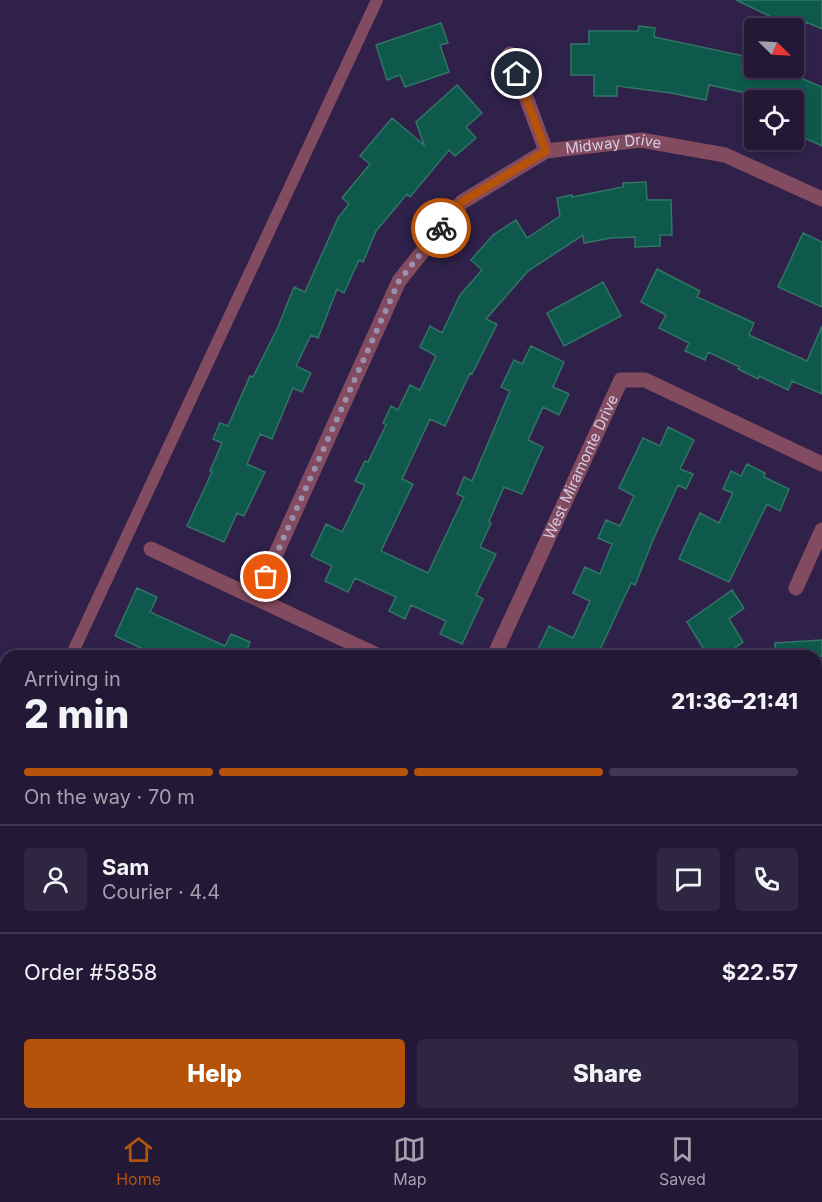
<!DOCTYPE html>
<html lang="en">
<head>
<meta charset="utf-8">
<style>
  body { margin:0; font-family:Inter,sans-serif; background:#2f2642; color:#f1f3f6; height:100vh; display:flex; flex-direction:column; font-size:22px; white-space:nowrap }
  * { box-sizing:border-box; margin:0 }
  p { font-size:20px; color:#a3a0ad }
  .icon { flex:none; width:33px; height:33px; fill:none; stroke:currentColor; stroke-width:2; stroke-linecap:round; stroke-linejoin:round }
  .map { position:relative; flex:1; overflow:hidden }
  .drawer { position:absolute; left:0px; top:650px; width:822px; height:470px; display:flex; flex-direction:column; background:#231937; border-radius:18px 18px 0 0; box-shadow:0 3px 9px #0003,0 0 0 2px #403852 }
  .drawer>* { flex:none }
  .needle { width:39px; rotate:114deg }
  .controls { position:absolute; left:744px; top:18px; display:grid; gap:12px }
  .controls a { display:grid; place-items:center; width:60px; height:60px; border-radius:6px; background:#231937; box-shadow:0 3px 9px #0003,0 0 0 2px #403852; font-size:30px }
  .pin { position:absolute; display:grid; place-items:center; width:51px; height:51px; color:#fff; margin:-26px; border:3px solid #fff; border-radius:50%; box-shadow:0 2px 6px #0007 }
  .courier { position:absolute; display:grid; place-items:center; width:60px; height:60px; margin:-30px; border:4px solid #b45309; border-radius:50%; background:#fff; color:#222; box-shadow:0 2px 8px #0007 }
  .headline em { font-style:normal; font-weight:800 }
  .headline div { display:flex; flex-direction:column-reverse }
  .headline { display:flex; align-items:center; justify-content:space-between; height:102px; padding:0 24px }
  h1 { font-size:39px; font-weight:800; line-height:45px }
  .bar { display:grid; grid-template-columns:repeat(4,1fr); gap:9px 6px; align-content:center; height:72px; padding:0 24px }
  .bar i { height:8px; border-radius:4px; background:#403852 }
  .bar .current { background:#b45309 }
  .bar p { grid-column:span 4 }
  .line { display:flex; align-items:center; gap:15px; padding:0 24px; border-top:2px solid #403852 }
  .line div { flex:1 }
  .round { display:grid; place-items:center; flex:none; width:63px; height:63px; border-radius:6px; background:#2f2642 }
  .button { display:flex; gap:12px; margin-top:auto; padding:12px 24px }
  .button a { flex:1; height:69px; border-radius:6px; background:#b45309; color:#fff; font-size:24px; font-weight:800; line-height:69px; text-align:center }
  .button a+a { background:#2f2642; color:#f1f3f6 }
  .menu { display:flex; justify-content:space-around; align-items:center; height:84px; border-top:2px solid #403852; background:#231937; font-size:16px; color:#a3a0ad }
  .menu a { display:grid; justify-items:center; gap:3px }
  .menu .current { color:#b45309 }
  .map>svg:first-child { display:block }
  .building { fill:#0e594c; stroke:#327567; stroke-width:1.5 }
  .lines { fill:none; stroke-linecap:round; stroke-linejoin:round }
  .lane { stroke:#834b5f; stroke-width:12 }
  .street { stroke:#834b5f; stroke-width:15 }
  .secondary { stroke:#b45b7c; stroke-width:15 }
  .done { stroke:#9a91af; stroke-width:6; stroke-dasharray:0 10.8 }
  .route { stroke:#b45309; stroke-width:8 }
  .labels { text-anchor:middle; stroke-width:5; stroke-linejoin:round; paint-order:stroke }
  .street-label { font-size:15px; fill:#d3cde6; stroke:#2f2149 }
</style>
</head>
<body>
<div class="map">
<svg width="822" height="1118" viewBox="0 0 822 1118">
  <rect width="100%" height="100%" fill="#2f2149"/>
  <path class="building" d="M 736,0 L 822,0 L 822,29 L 806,22 L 803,28 L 774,28 L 778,20 Z
    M 441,23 L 448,43 L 440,45 L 449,72 L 405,87 L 400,75 L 387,80 L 376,45 Z
    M 639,26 L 655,28 L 654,37 L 744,56 L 742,68 L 778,68 L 822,87 L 822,146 L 794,133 L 794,100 L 748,100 L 751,94 L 709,85 L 706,100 L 671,93 L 617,86 L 617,96 L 594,96 L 594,75 L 571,75 L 571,44 L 589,44 L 589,31 L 638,31 Z
    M 457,85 L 482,113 L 466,127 L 476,138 L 455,156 L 449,150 L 410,197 L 407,194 L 376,231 L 363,262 L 359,260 L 344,293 L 337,289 L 318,338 L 311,335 L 296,366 L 311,373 L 302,392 L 293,388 L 272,439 L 260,434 L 247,464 L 265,472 L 244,516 L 237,513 L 224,542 L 187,526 L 212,472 L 210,471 L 222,443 L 213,439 L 220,423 L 228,426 L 250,376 L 253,377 L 278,327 L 294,287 L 305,292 L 338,218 L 349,204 L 342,198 L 370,164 L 360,156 L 392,118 L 424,145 L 416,122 Z
    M 646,182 L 647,200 L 671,200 L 672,235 L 660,235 L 660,246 L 635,247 L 635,237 L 611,238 L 584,243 L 583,235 L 528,271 L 486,319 L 497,324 L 472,374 L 470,373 L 445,426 L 430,419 L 402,479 L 413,484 L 381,551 L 428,573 L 464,497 L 457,494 L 464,477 L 472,481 L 510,391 L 501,387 L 514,360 L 522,364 L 531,346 L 564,362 L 553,387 L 569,394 L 559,415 L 543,407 L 528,440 L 543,447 L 522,494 L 504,487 L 489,521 L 491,523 L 480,547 L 496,554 L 476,595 L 483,599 L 462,644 L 440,634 L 446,621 L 411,605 L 405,619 L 389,611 L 396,597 L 355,578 L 348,592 L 325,581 L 332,566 L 311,556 L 326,524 L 342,532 L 365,485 L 355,481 L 365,461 L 368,462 L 386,425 L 383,423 L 391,406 L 398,410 L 410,385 L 420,390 L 436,356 L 420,347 L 430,326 L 442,333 L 460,295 L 482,270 L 471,260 L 493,235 L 516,220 L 527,238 L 560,216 L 557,198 L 572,195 L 572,197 L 623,187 L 623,183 Z
    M 803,233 L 822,242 L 822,307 L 778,287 Z
    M 657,269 L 700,291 L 697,297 L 754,323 L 749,335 L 807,361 L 822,326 L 822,394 L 792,381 L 788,390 L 759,376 L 758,379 L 738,369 L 740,367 L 708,352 L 705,360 L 685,351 L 689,343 L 659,328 L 666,315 L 641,302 Z
    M 603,282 L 621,316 L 564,346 L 547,313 Z
    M 668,427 L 694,440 L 680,469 L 693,474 L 686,489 L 678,485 L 653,540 L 635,585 L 631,583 L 597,656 L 535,656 L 549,626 L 573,638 L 590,601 L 573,593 L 585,567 L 600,574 L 612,544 L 598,538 L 606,520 L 620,526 L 634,496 L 619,488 L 643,438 L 660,446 Z
    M 747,464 L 765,473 L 764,477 L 789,489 L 780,511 L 767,504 L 729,582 L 679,559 L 700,513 L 719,523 L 733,493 L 723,489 L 731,471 L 741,476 Z
    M 137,588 L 157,597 L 150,612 L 225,646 L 231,634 L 250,642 L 245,656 L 158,656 L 115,636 Z
    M 732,590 L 744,608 L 729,619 L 743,642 L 724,656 L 708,656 L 687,622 Z
    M 822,640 L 822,656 L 775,656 L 775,643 Z"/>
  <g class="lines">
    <path class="lane" d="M 71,656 L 377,0
      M 0,813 L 6,800"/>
    <g class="street">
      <path d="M 510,54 L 546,151"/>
      <path d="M 151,549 L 379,656"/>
      <path d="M 796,588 L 822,530"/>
      <path id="s1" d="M 256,598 L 399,281 L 462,202 L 546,151 L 641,140 L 725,155 L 822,199"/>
      <path id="s2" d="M 494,656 L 621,380 L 645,380 L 822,464"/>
      <path d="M 816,1103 L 822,1089"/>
      <path d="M 9,1118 L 12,1113"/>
      <path d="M 279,1118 L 281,1113"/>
      <path d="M 543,1118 L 545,1113"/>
      <path d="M 810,1118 L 812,1113"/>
    </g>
    <path class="secondary" d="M 0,1004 L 6,1007
      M 233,1113 L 244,1118"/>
  </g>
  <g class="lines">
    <path class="done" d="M 266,577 L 399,281 L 441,228"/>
    <path class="route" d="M 441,228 L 462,202 L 546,151 L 517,74"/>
  </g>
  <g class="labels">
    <g class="street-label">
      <text dy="5" stroke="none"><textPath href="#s1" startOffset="615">Midway Drive</textPath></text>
      <text dy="5" stroke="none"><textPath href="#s2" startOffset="208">West Miramonte Drive</textPath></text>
    </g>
  </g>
</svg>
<div class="controls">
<a><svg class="needle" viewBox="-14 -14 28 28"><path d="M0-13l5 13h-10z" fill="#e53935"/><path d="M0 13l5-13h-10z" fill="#a3a0ad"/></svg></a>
<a><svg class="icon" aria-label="locate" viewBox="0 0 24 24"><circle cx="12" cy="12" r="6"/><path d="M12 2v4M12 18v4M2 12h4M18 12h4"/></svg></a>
</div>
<div class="pin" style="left:266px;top:577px;background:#ea580c"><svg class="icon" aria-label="bag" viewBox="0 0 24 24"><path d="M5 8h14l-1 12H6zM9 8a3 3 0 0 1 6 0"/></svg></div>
<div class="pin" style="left:517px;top:74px;background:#1f2937"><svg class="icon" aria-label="home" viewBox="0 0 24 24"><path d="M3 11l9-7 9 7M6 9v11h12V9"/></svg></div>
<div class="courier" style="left:441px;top:228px"><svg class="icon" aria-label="bike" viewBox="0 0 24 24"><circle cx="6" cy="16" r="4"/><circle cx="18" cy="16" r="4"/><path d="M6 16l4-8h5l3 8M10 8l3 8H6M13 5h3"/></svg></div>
<section class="drawer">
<div class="headline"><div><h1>2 min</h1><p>Arriving in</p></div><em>21:36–21:41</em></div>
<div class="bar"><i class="current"></i><i class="current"></i><i class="current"></i><i></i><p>On the way · 70 m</p></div>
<div class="line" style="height:108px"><a class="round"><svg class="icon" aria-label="person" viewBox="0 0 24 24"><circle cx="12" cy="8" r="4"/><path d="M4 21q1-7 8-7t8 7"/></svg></a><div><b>Sam</b><p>Courier · 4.4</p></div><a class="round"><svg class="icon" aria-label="chat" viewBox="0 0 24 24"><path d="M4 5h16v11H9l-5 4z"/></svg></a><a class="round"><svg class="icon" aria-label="phone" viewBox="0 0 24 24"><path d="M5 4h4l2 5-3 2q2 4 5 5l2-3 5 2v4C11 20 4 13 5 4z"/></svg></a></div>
<div class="line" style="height:78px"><div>Order #5858</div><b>$22.57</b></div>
<div class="button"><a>Help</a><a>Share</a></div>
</section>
</div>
<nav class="menu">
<a class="current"><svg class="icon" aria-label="home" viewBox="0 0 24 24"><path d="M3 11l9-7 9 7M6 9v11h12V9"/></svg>Home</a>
<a><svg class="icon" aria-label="map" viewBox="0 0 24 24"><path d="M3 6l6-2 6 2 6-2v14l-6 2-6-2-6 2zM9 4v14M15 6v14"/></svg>Map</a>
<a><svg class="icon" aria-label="saved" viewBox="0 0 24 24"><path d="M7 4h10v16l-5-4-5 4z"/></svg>Saved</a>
</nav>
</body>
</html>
